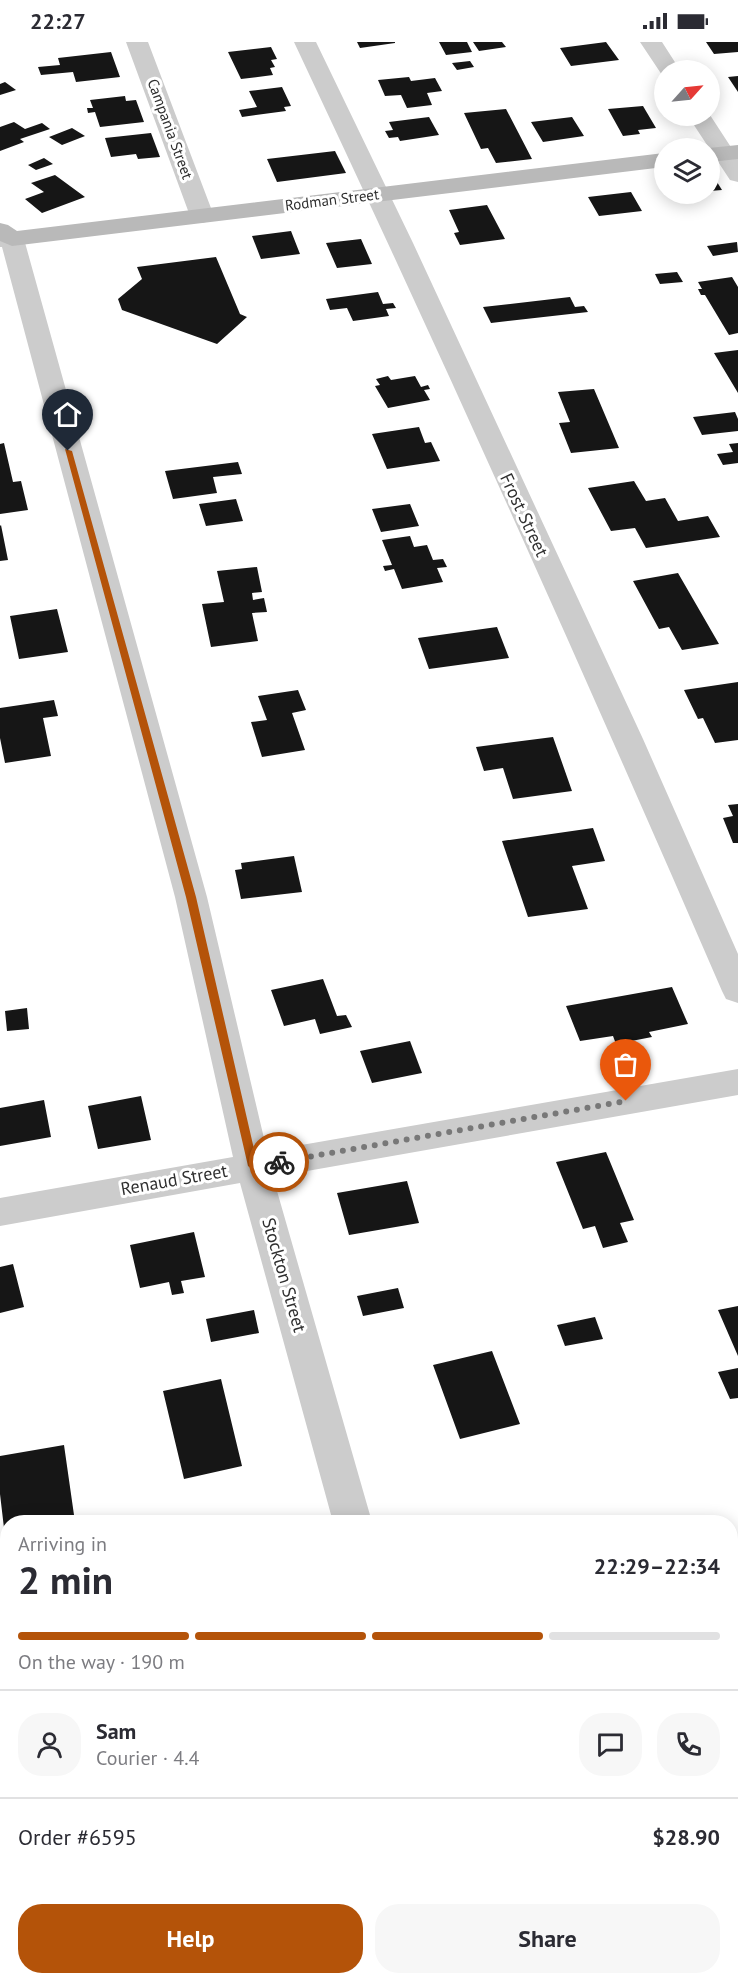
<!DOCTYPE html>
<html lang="en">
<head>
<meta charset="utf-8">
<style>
  body { margin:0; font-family:"PT Sans",sans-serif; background:#f7f7f7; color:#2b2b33; height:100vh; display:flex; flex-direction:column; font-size:22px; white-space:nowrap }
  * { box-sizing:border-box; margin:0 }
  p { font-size:20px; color:#7c7c81 }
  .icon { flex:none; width:33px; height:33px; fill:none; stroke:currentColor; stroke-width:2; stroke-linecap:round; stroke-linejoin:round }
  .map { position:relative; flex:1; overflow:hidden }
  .side { position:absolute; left:0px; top:1473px; width:738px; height:470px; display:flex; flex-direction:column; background:#fff; border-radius:24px 24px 0 0; box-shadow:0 3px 15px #0003 }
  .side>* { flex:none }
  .needle { width:39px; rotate:63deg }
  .controls { position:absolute; left:654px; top:18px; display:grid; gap:12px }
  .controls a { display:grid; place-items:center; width:66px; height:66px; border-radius:50%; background:#fff; box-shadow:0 3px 15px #0003; font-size:30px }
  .pin { position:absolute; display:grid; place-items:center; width:51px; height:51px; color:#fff; margin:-62px -26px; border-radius:50% 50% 50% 0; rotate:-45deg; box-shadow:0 0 6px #0007 }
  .pin .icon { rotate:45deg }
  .courier { position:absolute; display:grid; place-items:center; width:60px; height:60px; margin:-30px; border:4px solid #b45309; border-radius:50%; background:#fff; color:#222; box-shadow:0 2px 8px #0007 }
  .summary em { font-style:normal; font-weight:700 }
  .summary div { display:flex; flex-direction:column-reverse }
  .summary { display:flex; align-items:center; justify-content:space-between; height:102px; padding:0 18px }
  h1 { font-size:39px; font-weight:700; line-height:45px }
  .bar { display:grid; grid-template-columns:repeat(4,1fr); gap:9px 6px; align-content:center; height:72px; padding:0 18px }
  .bar i { height:8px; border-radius:4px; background:#e1e1e2 }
  .bar .on { background:#b45309 }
  .bar p { grid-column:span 4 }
  .line { display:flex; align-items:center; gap:15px; padding:0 18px; border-top:2px solid #e1e1e2 }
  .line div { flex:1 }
  .round { display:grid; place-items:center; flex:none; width:63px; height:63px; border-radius:24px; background:#f7f7f7 }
  .primary-button { display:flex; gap:12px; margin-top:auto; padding:12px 18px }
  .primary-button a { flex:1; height:69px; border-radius:24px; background:#b45309; color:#fff; font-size:24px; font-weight:700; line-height:69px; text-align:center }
  .primary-button a+a { background:#f7f7f7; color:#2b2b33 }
  .status { display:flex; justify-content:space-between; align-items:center; height:42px; padding:0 30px; background:#fff; direction:ltr }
  .status svg { height:16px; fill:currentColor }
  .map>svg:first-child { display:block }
  .building { fill:#161616 }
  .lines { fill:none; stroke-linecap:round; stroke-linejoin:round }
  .street { fill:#ccc; fill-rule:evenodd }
  .secondary { fill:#b9b9b9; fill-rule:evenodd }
  .route { fill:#b45309 }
  .done { stroke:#787878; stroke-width:6; stroke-dasharray:0 10.8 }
  .labels { text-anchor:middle; stroke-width:6; stroke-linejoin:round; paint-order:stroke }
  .far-street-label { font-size:15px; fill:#2f2f2f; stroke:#fff }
  .street-label { font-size:18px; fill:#2f2f2f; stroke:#fff }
</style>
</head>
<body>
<div class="status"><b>22:27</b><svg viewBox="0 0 49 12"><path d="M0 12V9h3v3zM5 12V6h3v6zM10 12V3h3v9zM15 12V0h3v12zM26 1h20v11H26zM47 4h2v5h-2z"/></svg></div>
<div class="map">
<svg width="738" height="1942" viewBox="0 0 738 1942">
  <rect width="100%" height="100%" fill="#fff"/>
  <path class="building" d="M 357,0 L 395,0 L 395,1 L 360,6 Z
    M 439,0 L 467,0 L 472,10 L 446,13 Z
    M 473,0 L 502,0 L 506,5 L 479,9 Z
    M 606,0 L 619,18 L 571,24 L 560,6 Z
    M 706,0 L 738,0 L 738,10 L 714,12 Z
    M 271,5 L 277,17 L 271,18 L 275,25 L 270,26 L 273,33 L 241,37 L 228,10 Z
    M 111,10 L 120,35 L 76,40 L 73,30 L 41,33 L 38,25 L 60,23 L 58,16 Z
    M 470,19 L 474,25 L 457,28 L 452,21 Z
    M 738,34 L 738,50 L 728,35 Z
    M 409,35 L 411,39 L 435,36 L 442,49 L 427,51 L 432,63 L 407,66 L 401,53 L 385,54 L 378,38 Z
    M 5,40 L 16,48 L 0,53 L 0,42 Z
    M 282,45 L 291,64 L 284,65 L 286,69 L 242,75 L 239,68 L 257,65 L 249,49 Z
    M 125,54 L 126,59 L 136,58 L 144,80 L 100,85 L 95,70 L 88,71 L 87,66 L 93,66 L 90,58 Z
    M 643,64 L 656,86 L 638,88 L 640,92 L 623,94 L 608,67 Z
    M 506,67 L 532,117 L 496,121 L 488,106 L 481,107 L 464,71 Z
    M 429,75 L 439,93 L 400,99 L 398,95 L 389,96 L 385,89 L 393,88 L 389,80 Z
    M 572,75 L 584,94 L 543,100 L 531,80 Z
    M 14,80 L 25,87 L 42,81 L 50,87 L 20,97 L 24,100 L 0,109 L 0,85 Z
    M 72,86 L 85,94 L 62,103 L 49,95 Z
    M 151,91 L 160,115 L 138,117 L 136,112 L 111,115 L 105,96 Z
    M 335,109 L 346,131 L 277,140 L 267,117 Z
    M 44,116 L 53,122 L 36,128 L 28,123 Z
    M 710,132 L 712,132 L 722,148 L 710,149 Z
    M 55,133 L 85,155 L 42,171 L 25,157 L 44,150 L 31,141 Z
    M 631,150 L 642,169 L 599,174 L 588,155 Z
    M 487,163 L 505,197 L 460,203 L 454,191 L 459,190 L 449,168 Z
    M 291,189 L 300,212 L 261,217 L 252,194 Z
    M 361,197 L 372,222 L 337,226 L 326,201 Z
    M 737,200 L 738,210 L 713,214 L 707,204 Z
    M 216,215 L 240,272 L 247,275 L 217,302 L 122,268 L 118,257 L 142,237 L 137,225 Z
    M 677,230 L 683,240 L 660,242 L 655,232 Z
    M 732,235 L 738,245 L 738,291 L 729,293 L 705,253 L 701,253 L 698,247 L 702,247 L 698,240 Z
    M 378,250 L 383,262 L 393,261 L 396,266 L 386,267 L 389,274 L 353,279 L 347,266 L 330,268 L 326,257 Z
    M 570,255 L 575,265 L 584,264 L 588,270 L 491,281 L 483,265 Z
    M 738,308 L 738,351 L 714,311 Z
    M 388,334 L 391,338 L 415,334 L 421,345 L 428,343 L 430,347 L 424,348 L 430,358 L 388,366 L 375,344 L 380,343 L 376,337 Z
    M 594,347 L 619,406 L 571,411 L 559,381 L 570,380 L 558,350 Z
    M 735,370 L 738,377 L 738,389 L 702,393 L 693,375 Z
    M 419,385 L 425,401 L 431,400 L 440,419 L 387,427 L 372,392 Z
    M 4,401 L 13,440 L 21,439 L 28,468 L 0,472 L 0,402 Z
    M 738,401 L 738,421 L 723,423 L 717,412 L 733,410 L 729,402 Z
    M 238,420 L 242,432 L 213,435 L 217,451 L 173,457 L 165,429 Z
    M 634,439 L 646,459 L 665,456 L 678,479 L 708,474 L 720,495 L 646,506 L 635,486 L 611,489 L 588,446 Z
    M 236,457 L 243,479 L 206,484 L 199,462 Z
    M 410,462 L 419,484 L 381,490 L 372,467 Z
    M 1,483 L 8,518 L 0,519 L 0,484 Z
    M 410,494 L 414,505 L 427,503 L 433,518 L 443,517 L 447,525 L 437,526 L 443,540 L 402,547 L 394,527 L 385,529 L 383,524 L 392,523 L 382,498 Z
    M 257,525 L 262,550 L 252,551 L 253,558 L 264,556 L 267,570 L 252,571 L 258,599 L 211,605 L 202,562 L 224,560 L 217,529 Z
    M 678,531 L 719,602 L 682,608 L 669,585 L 659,587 L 633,539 Z
    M 57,567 L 68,610 L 19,617 L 10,574 Z
    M 497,585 L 509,616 L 429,627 L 418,596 Z
    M 738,640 L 738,698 L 715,701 L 703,676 L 698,677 L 684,648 Z
    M 298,648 L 306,668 L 292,671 L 305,708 L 262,715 L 251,680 L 267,678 L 258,654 Z
    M 54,658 L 58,674 L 43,676 L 51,714 L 5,721 L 0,696 L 0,666 Z
    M 553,695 L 572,749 L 513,757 L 503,726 L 484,729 L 476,705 Z
    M 738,762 L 738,801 L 733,801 L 723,776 L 733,774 L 728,763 Z
    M 593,786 L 605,819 L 572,824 L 588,867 L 528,875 L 502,799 Z
    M 294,814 L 302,850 L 241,857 L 235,828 L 242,827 L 241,821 Z
    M 323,937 L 337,974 L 346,973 L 352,985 L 320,992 L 315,977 L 284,984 L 271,948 Z
    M 672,945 L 688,982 L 649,990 L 652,995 L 616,1002 L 613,994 L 580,999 L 566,964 Z
    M 27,966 L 29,987 L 7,989 L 5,969 Z
    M 410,999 L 422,1031 L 372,1041 L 360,1009 Z
    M 141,1054 L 151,1098 L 98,1107 L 88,1064 Z
    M 44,1058 L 51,1095 L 0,1104 L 0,1066 Z
    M 606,1110 L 634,1178 L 620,1181 L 628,1200 L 603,1206 L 595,1184 L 583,1187 L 556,1120 Z
    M 407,1139 L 419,1181 L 349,1193 L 337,1151 Z
    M 194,1190 L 205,1235 L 181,1239 L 184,1251 L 172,1253 L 169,1240 L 140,1246 L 130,1203 Z
    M 13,1222 L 24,1265 L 0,1271 L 0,1225 Z
    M 398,1246 L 404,1266 L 363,1274 L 357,1254 Z
    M 738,1264 L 738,1314 L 718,1268 Z
    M 254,1268 L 259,1291 L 211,1300 L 206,1277 Z
    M 595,1275 L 603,1297 L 565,1304 L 557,1283 Z
    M 492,1309 L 520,1382 L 460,1397 L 433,1323 Z
    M 738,1326 L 738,1356 L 730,1357 L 718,1330 Z
    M 221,1337 L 242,1424 L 184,1437 L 163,1349 Z
    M 64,1403 L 75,1480 L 8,1480 L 6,1503 L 0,1452 L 0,1414 Z
    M 8,1636 L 8,1705 L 6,1705 L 0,1637 Z
    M 737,1656 L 738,1695 L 731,1698 L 730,1659 Z
    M 738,1817 L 738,1843 L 730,1819 Z
    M 39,1935 L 99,1935 L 99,1936 L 62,1942 L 40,1942 Z
    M 284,1935 L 358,1935 L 360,1942 L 285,1942 Z
    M 587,1935 L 676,1935 L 678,1942 L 589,1942 Z"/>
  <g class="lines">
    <path class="street" d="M 126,0 L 148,0 L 214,174 L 210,179 L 202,181 L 194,179 L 190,174 Z
      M 294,0 L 316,0 L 413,201 L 643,697 L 738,912 L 738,961 L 726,957 L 722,949 C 584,630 442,314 294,0 Z
      M 640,0 L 662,0 L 680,28 L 664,28 L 664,33 L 662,33 Z
      M 710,73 L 738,116 L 738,140 L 730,138 L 688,74 Z
      M 12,190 L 20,192 L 24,197 L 207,855 L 267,1109 L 738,1027 L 738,1053 L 273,1135 L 372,1480 L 333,1480 L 240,1141 L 0,1184 L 0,1156 L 233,1115 L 175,855 L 2,205 L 0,205 L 0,191 Z
      M 445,1935 L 489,1935 L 490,1942 L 446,1942 Z"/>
    <path class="secondary" d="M 738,103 L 738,117 L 710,120 L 709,106 Z
      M 664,111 L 664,125 L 12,204 L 0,199 L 0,181 L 8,183 L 17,189 Z"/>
  </g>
  <path class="route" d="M 65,407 L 72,409 L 196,855 L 257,1120 L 279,1116 L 284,1120 L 279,1124 L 253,1128 L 248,1124 L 186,855 Z"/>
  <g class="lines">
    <path class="done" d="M 279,1120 L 626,1059"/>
  </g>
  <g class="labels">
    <g class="far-street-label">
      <text transform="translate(170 87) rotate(70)" y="5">Campania Street</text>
      <text transform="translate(332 158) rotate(-7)" y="5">Rodman Street</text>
    </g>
    <g class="street-label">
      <text transform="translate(524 473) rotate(65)" y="6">Frost Street</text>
      <text transform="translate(174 1138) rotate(-10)" y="6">Renaud Street</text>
      <text transform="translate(284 1233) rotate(74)" y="6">Stockton Street</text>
    </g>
  </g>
</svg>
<div class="controls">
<a><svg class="needle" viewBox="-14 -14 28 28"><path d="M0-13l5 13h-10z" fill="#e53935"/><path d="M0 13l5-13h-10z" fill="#7c7c81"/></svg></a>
<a><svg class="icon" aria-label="layers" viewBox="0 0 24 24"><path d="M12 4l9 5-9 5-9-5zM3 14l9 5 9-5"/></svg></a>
</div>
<div class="pin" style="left:626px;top:1059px;background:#ea580c"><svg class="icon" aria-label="bag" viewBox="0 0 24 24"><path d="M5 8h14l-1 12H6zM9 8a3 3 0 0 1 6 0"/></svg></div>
<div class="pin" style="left:68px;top:409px;background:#1f2937"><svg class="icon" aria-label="home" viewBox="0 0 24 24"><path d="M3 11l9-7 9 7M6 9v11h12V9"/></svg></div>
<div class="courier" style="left:279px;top:1120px"><svg class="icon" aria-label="bike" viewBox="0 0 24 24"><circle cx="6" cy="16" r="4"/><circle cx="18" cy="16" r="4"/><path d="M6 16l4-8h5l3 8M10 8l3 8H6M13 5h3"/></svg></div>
<section class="side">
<div class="summary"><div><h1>2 min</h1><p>Arriving in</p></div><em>22:29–22:34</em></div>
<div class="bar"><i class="on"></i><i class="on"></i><i class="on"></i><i></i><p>On the way · 190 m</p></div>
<div class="line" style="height:108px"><a class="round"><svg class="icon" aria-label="person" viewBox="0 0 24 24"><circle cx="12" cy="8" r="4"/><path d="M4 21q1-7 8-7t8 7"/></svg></a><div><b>Sam</b><p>Courier · 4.4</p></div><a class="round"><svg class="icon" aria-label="chat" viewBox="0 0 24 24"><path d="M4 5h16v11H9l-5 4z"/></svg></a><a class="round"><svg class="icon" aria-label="phone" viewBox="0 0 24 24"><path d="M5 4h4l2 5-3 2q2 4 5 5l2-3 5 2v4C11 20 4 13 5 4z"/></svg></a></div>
<div class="line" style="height:78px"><div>Order #6595</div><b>$28.90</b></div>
<div class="primary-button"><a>Help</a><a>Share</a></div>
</section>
</div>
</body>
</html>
